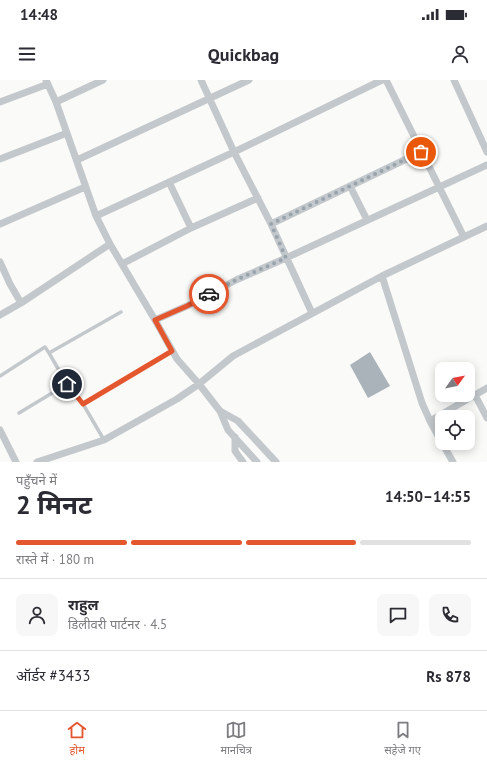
<!DOCTYPE html>
<html lang="hi">
<head>
<meta charset="utf-8">
<style>
  body { margin:0; font-family:"PT Sans","Noto Sans Devanagari",sans-serif; background:#f7f7f7; color:#2b2b33; height:100vh; display:flex; flex-direction:column; font-size:15px; white-space:nowrap }
  * { box-sizing:border-box; margin:0 }
  p { font-size:13px; color:#7c7c81 }
  .icon { flex:none; width:22px; height:22px; fill:none; stroke:currentColor; stroke-width:2; stroke-linecap:round; stroke-linejoin:round }
  .map { position:relative; height:382px; overflow:hidden }
  .drawer { display:flex; flex-direction:column; background:#fff; flex:1 }
  .drawer>* { flex:none }
  .needle { width:26px; rotate:57deg }
  .fabs { position:absolute; left:435px; top:282px; display:grid; gap:8px }
  .fabs a { display:grid; place-items:center; width:40px; height:40px; border-radius:8px; background:#fff; box-shadow:0 2px 10px #0003; font-size:20px }
  .pin { position:absolute; display:grid; place-items:center; width:34px; height:34px; color:#fff; margin:-17px; border:2px solid #fff; border-radius:50%; box-shadow:0 1px 4px #0007 }
  .courier { position:absolute; display:grid; place-items:center; width:40px; height:40px; margin:-20px; border:3px solid #e4572e; border-radius:50%; background:#fff; color:#222; box-shadow:0 1px 5px #0007 }
  .summary em { font-style:normal; font-weight:700 }
  .summary div { display:flex; flex-direction:column-reverse }
  .summary { display:flex; align-items:center; justify-content:space-between; height:68px; padding:0 16px }
  h1 { font-size:26px; font-weight:700; line-height:30px }
  .bar { display:grid; grid-template-columns:repeat(4,1fr); gap:6px 4px; align-content:center; height:48px; padding:0 16px }
  .bar i { height:5px; border-radius:3px; background:#e1e1e2 }
  .bar .selected { background:#e4572e }
  .bar p { grid-column:span 4 }
  .line { display:flex; align-items:center; gap:10px; padding:0 16px; border-top:1px solid #e1e1e2 }
  .line div { flex:1 }
  .round { display:grid; place-items:center; flex:none; width:42px; height:42px; border-radius:8px; background:#f7f7f7 }
  .status { display:flex; justify-content:space-between; align-items:center; height:28px; padding:0 20px; background:#fff; direction:ltr }
  .status svg { height:11px; fill:currentColor }
  header { display:flex; justify-content:space-between; align-items:center; height:52px; padding:0 16px; background:#fff; font-size:18px; font-weight:700 }
  .tab-bar { display:flex; justify-content:space-around; align-items:center; height:56px; border-top:1px solid #e1e1e2; background:#fff; font-size:11px; color:#7c7c81 }
  .tab-bar a { display:grid; justify-items:center; gap:2px }
  .tab-bar .selected { color:#e4572e }
  .map>svg:first-child { display:block }
  .building { fill:#aab3b9 }
  .lines { fill:none; stroke-linecap:round; stroke-linejoin:round }
  .service { stroke:#c3c8cc; stroke-width:3.5 }
  .minor { stroke:#c3c8cc; stroke-width:7 }
  .done { stroke:#99a4ac; stroke-width:4; stroke-dasharray:0 7.2 }
  .route { stroke:#e4572e; stroke-width:5 }
</style>
</head>
<body>
<div class="status"><b>14:48</b><svg viewBox="0 0 49 12"><path d="M0 12V9h3v3zM5 12V6h3v6zM10 12V3h3v9zM15 12V0h3v12zM26 1h20v11H26zM47 4h2v5h-2z"/></svg></div>
<header><svg class="icon" aria-label="menu" viewBox="0 0 24 24"><path d="M4 6h16M4 12h16M4 18h16"/></svg>Quickbag<svg class="icon" aria-label="person" viewBox="0 0 24 24"><circle cx="12" cy="8" r="4"/><path d="M4 21q1-7 8-7t8 7"/></svg></header>
<div class="map">
<svg width="487" height="382" viewBox="0 0 487 382">
  <rect width="100%" height="100%" fill="#fafaf8"/>
  <path class="building" d="M 370,272 L 390,306 L 368,318 L 350,285 Z"/>
  <g class="lines">
    <path class="service" d="M 49,273 L 121,232
      M 0,296 L 45,267 L 49,273 L 67,304 L 83,324 L 104,360
      M 83,324 L 172,271
      M 19,333 L 67,304"/>
    <path class="minor" d="M 46,0 L 56,22 L 96,136 L 110,164 L 155,240 L 177,279 L 199,304 L 233,276 L 382,196 L 487,146
      M 201,0 L 234,72 L 271,144 L 312,233
      M 386,0 L 464,157
      M 454,0 L 487,72
      M 0,22 L 48,4
      M 56,22 L 103,0
      M 0,79 L 67,53
      M 77,80 L 249,0
      M 169,102 L 191,148
      M 350,106 L 367,140
      M 96,136 L 234,72 L 382,0
      M 0,144 L 85,107
      M 271,144 L 421,72
      M 0,182 L 10,204 L 21,223
      M 122,184 L 191,148 L 258,118
      M 382,196 L 422,323 L 430,341
      M 0,235 L 21,223 L 110,164
      M 155,240 L 187,226 L 236,200 L 286,178 L 487,85
      M 475,315 L 487,338
      M 0,350 L 16,382
      M 235,357 L 235,371 L 243,382
      M 442,363 L 430,341 L 487,308
      M 442,363 L 453,382
      M 37,382 L 104,360 L 177,319 L 199,304 L 220,331
      M 257,382 L 228,350 L 220,331 L 238,341 L 276,382"/>
  </g>
  <g class="lines">
    <path class="done" d="M 209,214 L 236,200 L 286,178 L 271,144 L 421,72"/>
    <path class="route" d="M 67,304 L 83,324 L 172,271 L 155,240 L 187,226 L 209,214"/>
  </g>
</svg>
<div class="fabs">
<a><svg class="needle" viewBox="-14 -14 28 28"><path d="M0-13l5 13h-10z" fill="#e53935"/><path d="M0 13l5-13h-10z" fill="#7c7c81"/></svg></a>
<a><svg class="icon" aria-label="locate" viewBox="0 0 24 24"><circle cx="12" cy="12" r="6"/><path d="M12 2v4M12 18v4M2 12h4M18 12h4"/></svg></a>
</div>
<div class="pin" style="left:421px;top:72px;background:#ea580c"><svg class="icon" aria-label="bag" viewBox="0 0 24 24"><path d="M5 8h14l-1 12H6zM9 8a3 3 0 0 1 6 0"/></svg></div>
<div class="pin" style="left:67px;top:304px;background:#1f2937"><svg class="icon" aria-label="home" viewBox="0 0 24 24"><path d="M3 11l9-7 9 7M6 9v11h12V9"/></svg></div>
<div class="courier" style="left:209px;top:214px"><svg class="icon" aria-label="car" viewBox="0 0 24 24"><path d="M5 17H2v-5l4-1 3-4h7l3 4 3 1v5h-3M9 17h6M6 11h13"/><circle cx="7" cy="17" r="2"/><circle cx="17" cy="17" r="2"/></svg></div>
</div>
<section class="drawer">
<div class="summary"><div><h1>2 मिनट</h1><p>पहुँचने में</p></div><em>14:50–14:55</em></div>
<div class="bar"><i class="selected"></i><i class="selected"></i><i class="selected"></i><i></i><p>रास्ते में · 180 m</p></div>
<div class="line" style="height:72px"><a class="round"><svg class="icon" aria-label="person" viewBox="0 0 24 24"><circle cx="12" cy="8" r="4"/><path d="M4 21q1-7 8-7t8 7"/></svg></a><div><b>राहुल</b><p>डिलीवरी पार्टनर · 4.5</p></div><a class="round"><svg class="icon" aria-label="chat" viewBox="0 0 24 24"><path d="M4 5h16v11H9l-5 4z"/></svg></a><a class="round"><svg class="icon" aria-label="phone" viewBox="0 0 24 24"><path d="M5 4h4l2 5-3 2q2 4 5 5l2-3 5 2v4C11 20 4 13 5 4z"/></svg></a></div>
<div class="line" style="height:52px"><div>ऑर्डर #3433</div><b>Rs 878</b></div>
</section>
<nav class="tab-bar">
<a class="selected"><svg class="icon" aria-label="home" viewBox="0 0 24 24"><path d="M3 11l9-7 9 7M6 9v11h12V9"/></svg>होम</a>
<a><svg class="icon" aria-label="map" viewBox="0 0 24 24"><path d="M3 6l6-2 6 2 6-2v14l-6 2-6-2-6 2zM9 4v14M15 6v14"/></svg>मानचित्र</a>
<a><svg class="icon" aria-label="saved" viewBox="0 0 24 24"><path d="M7 4h10v16l-5-4-5 4z"/></svg>सहेजे गए</a>
</nav>
</body>
</html>
